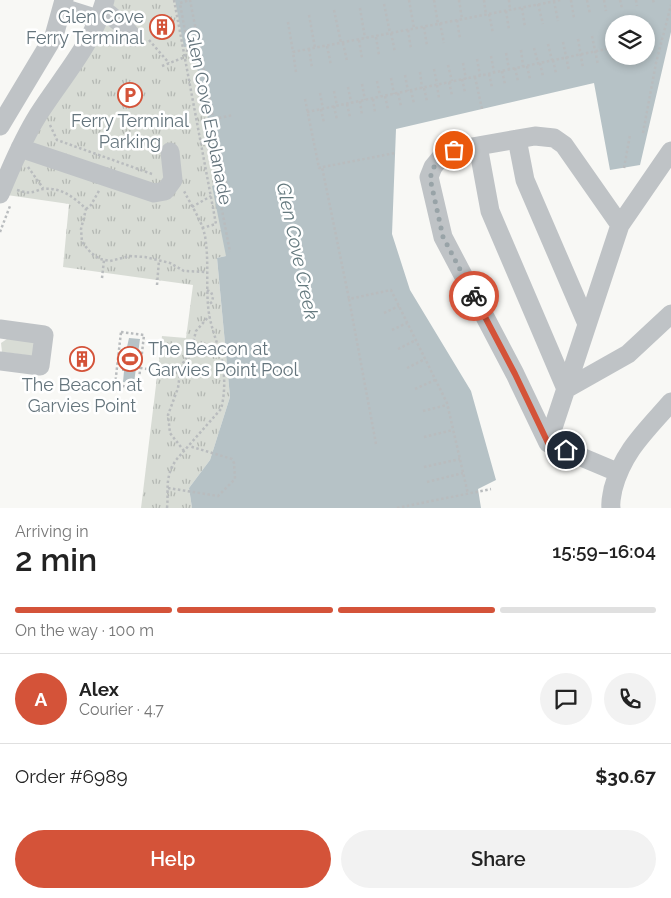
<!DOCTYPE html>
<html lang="en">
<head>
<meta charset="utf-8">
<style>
  body { margin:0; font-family:Raleway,sans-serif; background:#f2f2f2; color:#222; height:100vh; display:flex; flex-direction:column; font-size:19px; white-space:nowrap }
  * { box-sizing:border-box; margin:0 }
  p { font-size:16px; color:#767676 }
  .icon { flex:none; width:28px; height:28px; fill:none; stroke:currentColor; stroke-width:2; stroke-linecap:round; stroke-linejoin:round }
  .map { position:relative; height:508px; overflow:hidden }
  .sheet { display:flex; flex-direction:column; background:#fff; flex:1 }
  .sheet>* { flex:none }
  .tools { position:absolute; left:605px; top:15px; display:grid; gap:10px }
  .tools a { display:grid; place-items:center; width:50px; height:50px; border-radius:50%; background:#fff; box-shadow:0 2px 8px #0003; font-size:25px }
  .pin { position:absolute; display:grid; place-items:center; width:42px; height:42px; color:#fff; margin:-21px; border:2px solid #fff; border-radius:50%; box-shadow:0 1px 5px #0007 }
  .courier { position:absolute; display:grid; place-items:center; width:50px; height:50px; margin:-25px; border:4px solid #d45339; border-radius:50%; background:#fff; color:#222; box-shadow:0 1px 6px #0007 }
  .headline em { font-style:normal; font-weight:600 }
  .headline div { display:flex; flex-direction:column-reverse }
  .headline { display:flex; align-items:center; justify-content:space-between; height:85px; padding:0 15px }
  h1 { font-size:32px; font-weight:600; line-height:38px }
  .bar { display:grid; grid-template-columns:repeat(4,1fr); gap:8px 5px; align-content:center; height:60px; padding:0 15px }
  .bar i { height:6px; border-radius:4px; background:#e0e0e0 }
  .bar .on { background:#d45339 }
  .bar p { grid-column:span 4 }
  .line { display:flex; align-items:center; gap:12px; padding:0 15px; border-top:1px solid #e0e0e0 }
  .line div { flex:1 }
  .round { display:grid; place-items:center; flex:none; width:52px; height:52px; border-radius:26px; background:#f2f2f2 }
  .primary-button { display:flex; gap:10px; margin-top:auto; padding:10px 15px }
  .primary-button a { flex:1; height:58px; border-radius:30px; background:#d45339; color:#fff; font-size:20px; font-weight:600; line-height:58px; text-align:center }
  .primary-button a+a { background:#f2f2f2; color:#222 }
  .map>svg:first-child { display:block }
  .grass { fill:#d8dcd5 }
  .park { fill:url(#park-tufts) }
  .water { fill:#b6c2c6; fill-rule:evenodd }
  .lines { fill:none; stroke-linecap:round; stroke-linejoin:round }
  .path { stroke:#b9bcbe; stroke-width:2.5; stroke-dasharray:2.5 2.5; stroke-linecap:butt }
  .minor { stroke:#bfc3c6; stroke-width:19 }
  .done { stroke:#98a3a7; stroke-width:5; stroke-dasharray:0 9 }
  .route { stroke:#d45339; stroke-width:6 }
  .labels { text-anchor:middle; stroke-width:5; stroke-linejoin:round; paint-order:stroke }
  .poi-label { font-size:18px; fill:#65757d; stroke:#fff }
  .street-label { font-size:18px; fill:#65757d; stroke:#fff }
  .water-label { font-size:19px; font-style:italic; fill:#657a7f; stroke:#fff }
</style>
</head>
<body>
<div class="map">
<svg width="671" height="508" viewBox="0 0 671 508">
  <defs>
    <pattern id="park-tufts" width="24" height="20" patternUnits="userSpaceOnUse" patternTransform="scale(1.25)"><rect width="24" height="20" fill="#d8dcd5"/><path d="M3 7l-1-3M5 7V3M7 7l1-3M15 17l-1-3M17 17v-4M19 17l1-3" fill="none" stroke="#b3b7b2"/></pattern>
  </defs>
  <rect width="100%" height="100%" fill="#f8f8f5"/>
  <path class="grass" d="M 7,339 L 33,342 L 36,347 L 32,356 L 2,352 L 1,343 Z"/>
  <path class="park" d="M 103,0 L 186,0 L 235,254 L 217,258 L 230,397 L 210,460 L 189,488 L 192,508 L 141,508 L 162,336 L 186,338 L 193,285 L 63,267 L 69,204 L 0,194 Z"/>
  <path class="water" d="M 175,0 L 671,0 L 671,32 L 640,165 L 610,170 L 594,83 L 396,129 L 392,234 L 410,290 L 471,391 L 496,480 L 478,489 L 481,508 L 192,508 L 189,488 L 210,460 L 230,397 L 217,258 L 226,256 L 212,186 L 221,183 L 193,46 L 184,47 ZM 614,24 L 646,24 L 646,56 L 614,56 Z
    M 129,338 L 140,339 L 134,383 L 123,382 L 124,371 L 122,371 L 124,347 L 127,347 Z"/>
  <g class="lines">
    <path class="path" d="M 174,0 L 216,224 L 202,228
      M 409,0 L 414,28
      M 434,0 L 438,24
      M 459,0 L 462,19
      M 484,0 L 486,15
      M 509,0 L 510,10
      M 571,0 L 574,18
      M 587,0 L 590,14
      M 604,0 L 606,11
      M 620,0 L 622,8
      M 636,0 L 637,6
      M 653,0 L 654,3
      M 554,1 L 558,21
      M 384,4 L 390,33
      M 538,4 L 543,24
      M 360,8 L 365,38
      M 522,8 L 525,27
      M 334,10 L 341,43
      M 506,11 L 509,30
      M 489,14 L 493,33
      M 309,15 L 315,48
      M 457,20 L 460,39
      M 288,22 L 293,52
      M 440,23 L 444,43
      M 424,27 L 427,46
      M 408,30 L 411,49
      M 391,33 L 395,52
      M 608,33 L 611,48
      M 592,36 L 598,65
      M 376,37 L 379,55
      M 578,39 L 583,68
      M 149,40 L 169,63
      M 359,40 L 362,58
      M 563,42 L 569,71
      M 343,43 L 347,61
      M 548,44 L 552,60
      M 327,46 L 331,65
      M 534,48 L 538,63
      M 309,49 L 312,68
      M 521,50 L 523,66
      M 506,53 L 509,69
      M 491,56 L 494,72
      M 477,59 L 480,75
      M 553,60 L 556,73
      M 463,63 L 466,79
      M 540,63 L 543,76
      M 448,65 L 452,81
      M 162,66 L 185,57 L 188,48 L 180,3 L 190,0 L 227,188 L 218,189 L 230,252
      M 527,66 L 530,79
      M 515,68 L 518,81
      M 434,69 L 437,84
      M 502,71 L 505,84
      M 296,72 L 293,52 L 561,0
      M 420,72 L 422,88
      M 489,74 L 492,87
      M 405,75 L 408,91
      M 475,77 L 482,109
      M 391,78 L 394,94
      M 462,79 L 465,92
      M 377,81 L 380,96
      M 449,82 L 452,95
      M 362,84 L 365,100
      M 437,85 L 439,98
      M 348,87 L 351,102
      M 424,88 L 427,101
      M 411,90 L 414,104
      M 334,91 L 337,106
      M 320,93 L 323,109
      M 398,93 L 401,106
      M 385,96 L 388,109
      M 305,99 L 319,168 L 322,167 L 349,299
      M 373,99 L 375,112
      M 360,101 L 362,115
      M 347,104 L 350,117
      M 334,106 L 337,120
      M 321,109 L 324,123
      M 307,112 L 611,48 L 614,61
      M 214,119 L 233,115
      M 50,125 L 57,140 L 152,174
      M 643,133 L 656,63 L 671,5
      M 28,167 L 43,188
      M 323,167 L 395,153
      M 624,168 L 630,135
      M 17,190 C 24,192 29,194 36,191 C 39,190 41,189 44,189 C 61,187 75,198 86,209 L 81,229 L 82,242 L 91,253 L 100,259 L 110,261 L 130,256 L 145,257 L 170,263 L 184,271 L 207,272
      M 192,207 L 211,196
      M 86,209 L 91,205 L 100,189
      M 0,232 L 10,206
      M 102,278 L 104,260
      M 157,285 L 159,260
      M 207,290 L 211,292 L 213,297 L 212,302 L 208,305
      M 384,313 L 399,306
      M 392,330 L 407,323
      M 121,332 L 144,335 L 138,388 L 115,385 Z
      M 398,349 L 416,340
      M 140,368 L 178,373
      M 407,368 L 425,359
      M 415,389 L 435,380
      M 423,411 L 447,405
      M 424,437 L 453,430
      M 376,444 L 349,299 L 391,290 L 447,403 L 468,494
      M 184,451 L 170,433 L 168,415 L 178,388 L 181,366 L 191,351 L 196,331 L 209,316
      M 424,467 L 460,459
      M 427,482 L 463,473
      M 168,488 L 218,496 L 235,479 L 234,463 L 232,459 L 189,446
      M 167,508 C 169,488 164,479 176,460 L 221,409 C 226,391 225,367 219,349 C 214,334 209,320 208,305 C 206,282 209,259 205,236 C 202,221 191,205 184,191
      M 397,508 L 491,489"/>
    <path class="minor" d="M 63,8 L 98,19
      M 103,9 L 120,23 L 133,37
      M 0,126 L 54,36 L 64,0
      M 517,139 L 525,180 L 587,324
      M 478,146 L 490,211 L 566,389 L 628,354 L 671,314
      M 20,148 L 154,193 L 165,191 L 173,180 L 170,152
      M 0,194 C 11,167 23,139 38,115 C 62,77 93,44 105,0
      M 620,225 L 671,151
      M 0,329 L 44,335 L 40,366 L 0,361
      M 548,443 L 620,225 L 564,145 L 554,138 L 535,136 L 455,150 L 442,156 L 433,167 L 429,177 L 443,237 L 515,374 L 548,443 L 617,472
      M 611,508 C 610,501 612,496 613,489 C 623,451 646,431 671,402"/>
  </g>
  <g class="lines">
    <path class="done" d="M 454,150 L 442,156 L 434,167 L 430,178 L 443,237 L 474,296"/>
    <path class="route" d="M 474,296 L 515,374 L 548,443 L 566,450"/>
  </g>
  <defs>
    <symbol id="building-ring" viewBox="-11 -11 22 22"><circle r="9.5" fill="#fff" stroke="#d45339" stroke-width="1.5"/><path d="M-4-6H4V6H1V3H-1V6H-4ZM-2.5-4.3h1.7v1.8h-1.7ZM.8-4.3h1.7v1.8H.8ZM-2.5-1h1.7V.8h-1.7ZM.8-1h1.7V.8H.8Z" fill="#d45339"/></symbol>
    <symbol id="parking-ring" viewBox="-11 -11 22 22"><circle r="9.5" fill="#fff" stroke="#d45339" stroke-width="1.5"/><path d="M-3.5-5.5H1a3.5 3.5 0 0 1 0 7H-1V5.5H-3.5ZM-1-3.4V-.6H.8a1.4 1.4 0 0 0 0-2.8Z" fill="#d45339"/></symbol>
    <symbol id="stadium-ring" viewBox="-11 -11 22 22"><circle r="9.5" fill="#fff" stroke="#d45339" stroke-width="1.5"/><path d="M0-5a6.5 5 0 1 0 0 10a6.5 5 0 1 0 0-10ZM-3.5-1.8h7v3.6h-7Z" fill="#d45339"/></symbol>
  </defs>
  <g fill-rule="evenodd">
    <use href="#building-ring" x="148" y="13" width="28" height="28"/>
    <use href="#parking-ring" x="116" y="81" width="28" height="28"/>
    <use href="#building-ring" x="68" y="345" width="28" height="28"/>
    <use href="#stadium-ring" x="116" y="345" width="28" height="28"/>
  </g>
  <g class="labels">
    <g class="poi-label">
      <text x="144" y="23" text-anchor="end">Glen Cove<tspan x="144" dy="21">Ferry Terminal</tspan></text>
      <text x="130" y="127">Ferry Terminal<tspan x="130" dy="21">Parking</tspan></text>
      <text x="148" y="355" text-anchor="start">The Beacon at<tspan x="148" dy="21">Garvies Point Pool</tspan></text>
      <text x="82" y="391">The Beacon at<tspan x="82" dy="21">Garvies Point</tspan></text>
    </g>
    <g class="street-label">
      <text transform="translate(209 117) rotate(79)" y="6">Glen Cove Esplanade</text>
    </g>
    <g class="water-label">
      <text transform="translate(298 251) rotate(78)" y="7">Glen Cove Creek</text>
    </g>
  </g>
</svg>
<div class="tools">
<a><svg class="icon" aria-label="layers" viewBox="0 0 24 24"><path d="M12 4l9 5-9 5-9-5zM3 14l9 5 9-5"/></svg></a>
</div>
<div class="pin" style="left:454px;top:150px;background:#ea580c"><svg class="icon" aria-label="bag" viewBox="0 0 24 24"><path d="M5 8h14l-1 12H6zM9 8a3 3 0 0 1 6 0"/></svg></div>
<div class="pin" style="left:566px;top:450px;background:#1f2937"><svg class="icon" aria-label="home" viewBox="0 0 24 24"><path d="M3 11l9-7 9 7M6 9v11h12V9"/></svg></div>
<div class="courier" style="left:474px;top:296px"><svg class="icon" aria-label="bike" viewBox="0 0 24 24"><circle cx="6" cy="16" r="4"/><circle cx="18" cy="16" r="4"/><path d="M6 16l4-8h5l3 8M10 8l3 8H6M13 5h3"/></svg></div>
</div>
<section class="sheet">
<div class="headline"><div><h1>2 min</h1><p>Arriving in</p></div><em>15:59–16:04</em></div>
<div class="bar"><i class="on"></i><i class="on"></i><i class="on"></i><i></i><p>On the way · 100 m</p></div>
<div class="line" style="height:90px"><b class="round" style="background:#d45339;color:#fff">A</b><div><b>Alex</b><p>Courier · 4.7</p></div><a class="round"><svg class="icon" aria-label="chat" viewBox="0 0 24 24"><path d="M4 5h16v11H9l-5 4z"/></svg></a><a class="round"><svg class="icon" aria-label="phone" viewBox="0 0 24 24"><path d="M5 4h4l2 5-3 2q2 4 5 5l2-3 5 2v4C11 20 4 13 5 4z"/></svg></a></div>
<div class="line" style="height:65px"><div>Order #6989</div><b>$30.67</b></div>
<div class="primary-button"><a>Help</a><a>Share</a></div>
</section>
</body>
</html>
